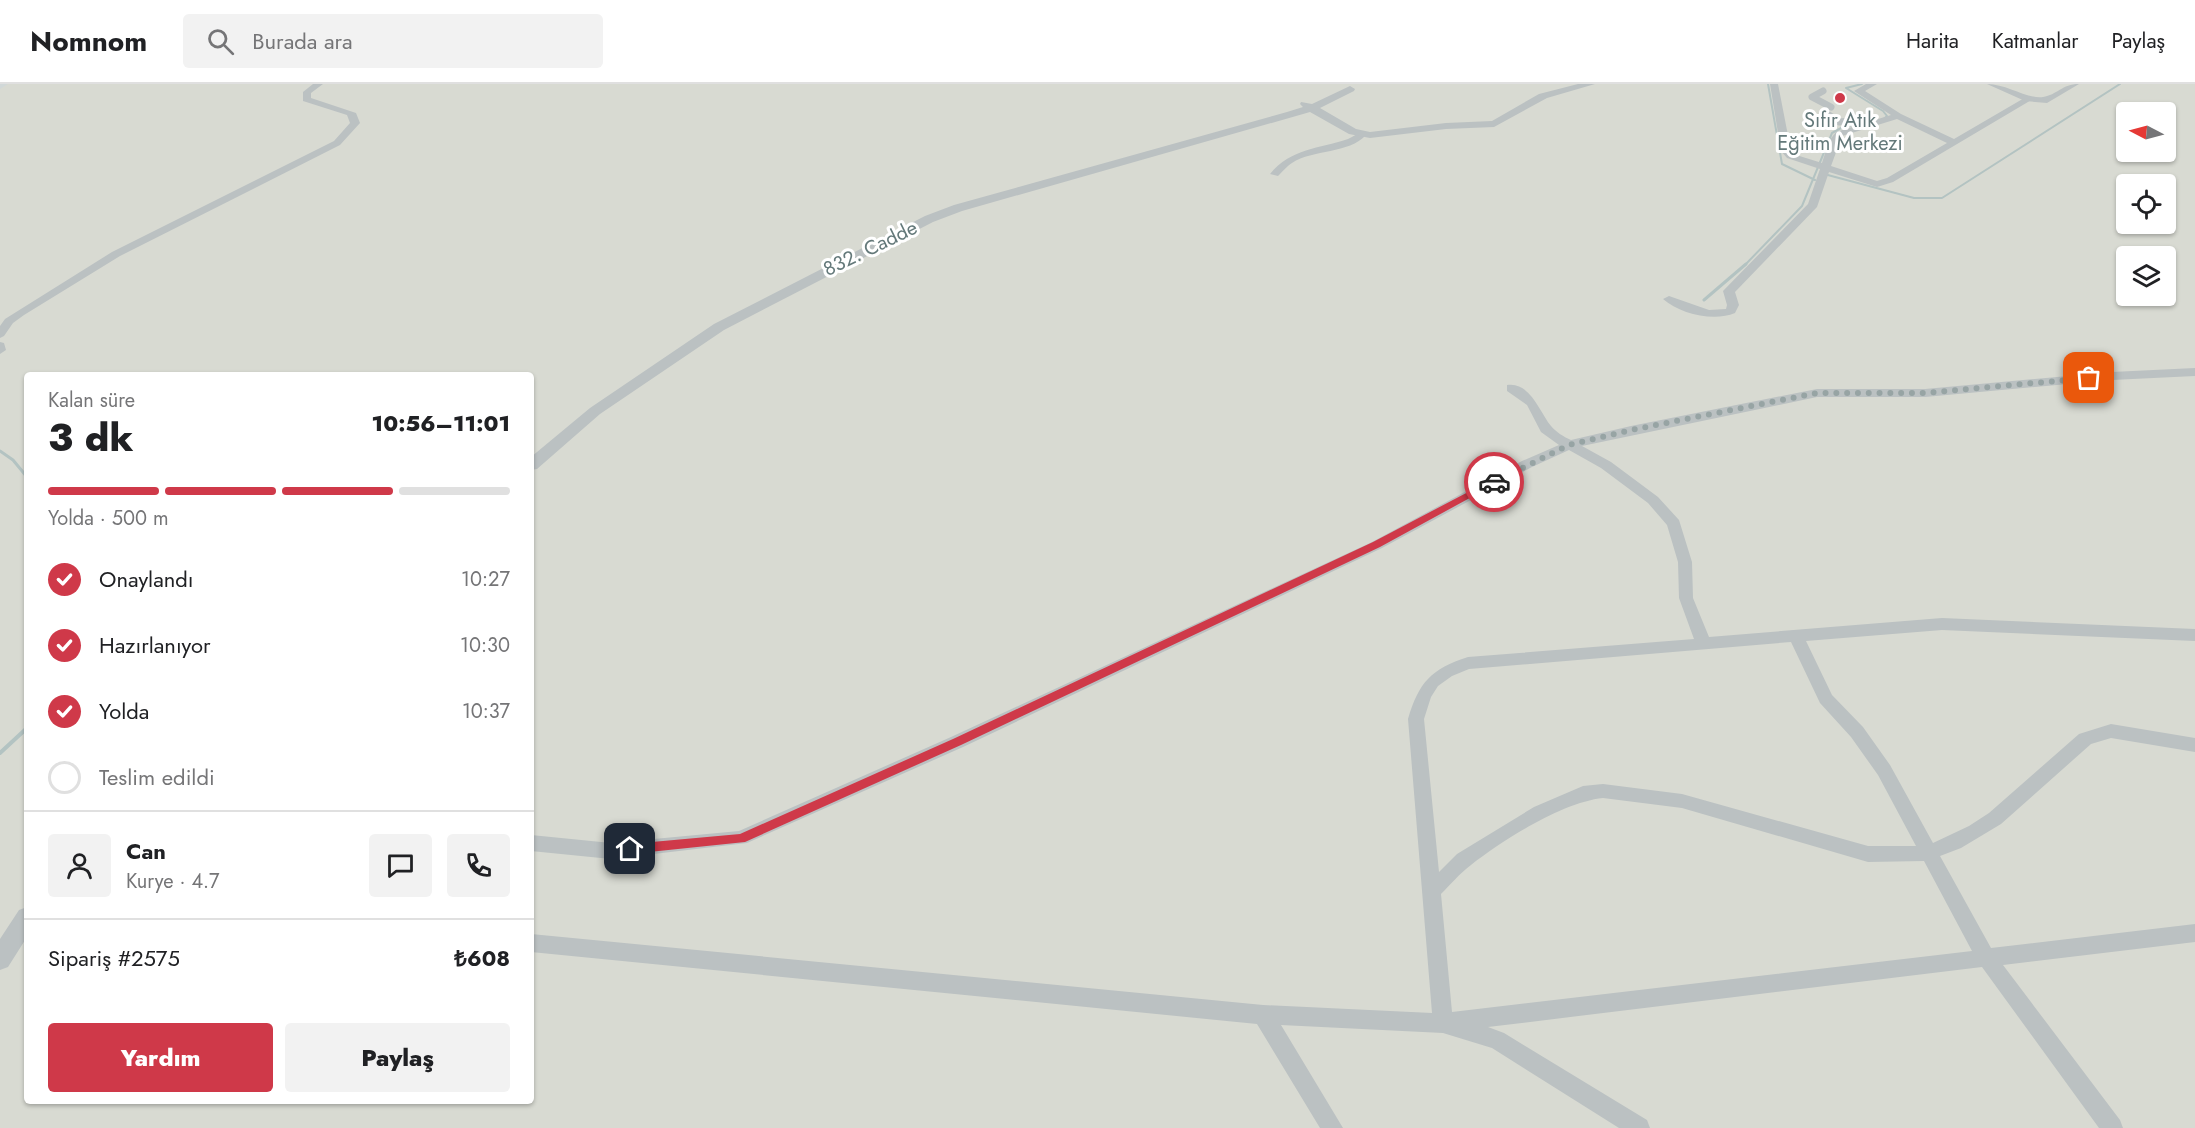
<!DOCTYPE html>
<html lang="tr">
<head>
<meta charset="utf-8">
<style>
  body { margin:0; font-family:Jost,sans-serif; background:#f2f2f2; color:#202124; height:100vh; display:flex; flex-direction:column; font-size:22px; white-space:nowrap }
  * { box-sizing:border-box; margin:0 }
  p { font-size:20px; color:#757577 }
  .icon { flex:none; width:33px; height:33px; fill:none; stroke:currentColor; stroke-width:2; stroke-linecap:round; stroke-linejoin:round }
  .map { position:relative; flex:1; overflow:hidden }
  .details { position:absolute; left:24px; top:288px; width:510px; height:732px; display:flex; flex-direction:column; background:#fff; border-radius:6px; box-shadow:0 2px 4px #0004 }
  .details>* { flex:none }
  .needle { width:39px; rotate:276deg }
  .tools { position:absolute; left:2116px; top:18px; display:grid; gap:12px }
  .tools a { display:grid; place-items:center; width:60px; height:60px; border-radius:6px; background:#fff; box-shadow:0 2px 4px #0004; font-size:30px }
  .pin { position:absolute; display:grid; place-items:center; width:51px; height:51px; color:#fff; margin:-26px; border-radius:12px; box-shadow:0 3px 9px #0006 }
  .courier { position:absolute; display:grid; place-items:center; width:60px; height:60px; margin:-30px; border:4px solid #cf3949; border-radius:50%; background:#fff; color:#222; box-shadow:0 2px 8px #0007 }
  .summary em { font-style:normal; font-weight:800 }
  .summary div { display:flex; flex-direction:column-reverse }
  .summary { display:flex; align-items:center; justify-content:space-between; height:102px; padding:0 24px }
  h1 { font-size:39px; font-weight:800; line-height:45px }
  .bar { display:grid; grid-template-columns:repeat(4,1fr); gap:9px 6px; align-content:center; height:72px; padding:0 24px }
  .bar i { height:8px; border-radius:4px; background:#e0e0e0 }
  .bar .current { background:#cf3949 }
  .bar p { grid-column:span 4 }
  .line { display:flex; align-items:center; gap:15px; padding:0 24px; border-top:2px solid #e0e0e0 }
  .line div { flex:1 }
  .round { display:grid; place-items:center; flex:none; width:63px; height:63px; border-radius:6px; background:#f2f2f2 }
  ol { padding:0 24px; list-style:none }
  li { display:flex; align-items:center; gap:18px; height:66px }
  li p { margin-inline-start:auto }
  li .icon { padding:6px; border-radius:50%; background:#cf3949; color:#fff; stroke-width:4 }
  li:last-child { color:#757577 }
  li i { width:33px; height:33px; border:3px solid #e0e0e0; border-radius:50% }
  .primary-button { display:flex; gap:12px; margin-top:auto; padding:12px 24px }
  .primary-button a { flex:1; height:69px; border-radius:6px; background:#cf3949; color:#fff; font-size:24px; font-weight:800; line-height:69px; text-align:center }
  .primary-button a+a { background:#f2f2f2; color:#202124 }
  header { display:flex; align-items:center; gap:36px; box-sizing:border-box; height:84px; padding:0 30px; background:#fff; border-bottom:2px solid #e0e0e0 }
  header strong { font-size:28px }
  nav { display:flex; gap:33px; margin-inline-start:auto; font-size:21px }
  .search { width:420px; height:54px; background:#f2f2f2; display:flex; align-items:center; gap:15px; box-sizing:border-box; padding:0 21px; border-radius:6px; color:#757577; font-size:22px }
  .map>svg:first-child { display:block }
  .green { fill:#d8dad2; fill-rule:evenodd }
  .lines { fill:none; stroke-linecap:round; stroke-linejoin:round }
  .stream-far2 { stroke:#b3c3c2; stroke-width:2 }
  .stream-far1 { stroke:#b3c3c2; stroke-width:3 }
  .stream { stroke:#b3c3c2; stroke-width:4 }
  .pedestrian { stroke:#bbc1c2; stroke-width:7 }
  .minor { fill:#bbc1c2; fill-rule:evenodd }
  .tertiary { fill:#bbc1c2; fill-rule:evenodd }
  .motorway { fill:#d1d8d8; fill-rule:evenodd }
  .route { fill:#cf3949 }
  .done { stroke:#97a4a4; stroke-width:6; stroke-dasharray:0 10.8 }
  .poi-dot { fill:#cf3949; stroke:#fff; stroke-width:2 }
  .labels { text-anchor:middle; stroke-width:6; stroke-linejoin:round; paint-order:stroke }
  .far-poi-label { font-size:20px; fill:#64797a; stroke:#fff }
  .far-street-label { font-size:20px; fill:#64797a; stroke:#fff }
</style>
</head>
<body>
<header>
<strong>Nomnom</strong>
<div class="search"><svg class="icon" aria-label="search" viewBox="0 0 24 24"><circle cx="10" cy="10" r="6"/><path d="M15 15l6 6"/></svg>Burada ara</div>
<nav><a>Harita</a><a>Katmanlar</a><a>Paylaş</a></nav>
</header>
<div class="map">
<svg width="2195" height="1044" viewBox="0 0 2195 1044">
  <rect width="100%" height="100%" fill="#f5f5f3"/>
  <path class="green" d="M 0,0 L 2195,0 L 2195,1044 L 0,1044 ZM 2127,28 L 2166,28 L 2166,68 L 2127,68 ZM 2127,100 L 2166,100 L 2166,140 L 2127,140 ZM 2127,172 L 2166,172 L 2166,212 L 2127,212 ZM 27,291 L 531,291 L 531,1017 L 27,1017 Z"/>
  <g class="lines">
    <path class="stream-far2" d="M 1768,0 L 1782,80 L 1815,96
      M 1862,0 L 1846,4 L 1883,27 L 1887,32 L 1884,35
      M 1824,90 L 1914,114 L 1942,114 L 2120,0
      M 1744,182 L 1802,122 L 1832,49 L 1843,43 L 1873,37"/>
    <path class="stream-far1" d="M 1704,216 L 1746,180
      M 0,367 L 13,376 L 27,393"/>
    <path class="stream" d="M 0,669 L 27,644"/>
    <path class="pedestrian" d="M 1823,7 L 1812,13 L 1831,23
      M 1829,31 L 1839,38 L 1852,37"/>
    <path class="minor" d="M 313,0 L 323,0 L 311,9 L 311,14 L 356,29 L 360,39 L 340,61 L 120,172 L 24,231 L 13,239 L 4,252 L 0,254 L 0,242 L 5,235 L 112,168 L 334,57 L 350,39 L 347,31 L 303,17 L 303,8 Z
      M 1770,0 L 1778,0 L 1791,67 L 1793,70 L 1822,79 L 1829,57 L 1836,48 L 1891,31 L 1854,7 L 1866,0 L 1877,0 L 1865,7 L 1901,30 L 1954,55 L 2026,13 L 2033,15 L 1893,98 L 1877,103 L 1829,88 L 1817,123 L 1735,208 L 1739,221 L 1735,229 C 1714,238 1680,230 1663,215 L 1669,212 L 1709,226 L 1726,225 L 1727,221 L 1723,207 L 1808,120 L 1820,85 L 1787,74 L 1781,67 ZM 1897,35 L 1947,59 L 1887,94 L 1877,97 L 1831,82 L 1842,52 Z
      M 1361,48 L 1366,51 C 1349,70 1313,65 1292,79 C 1287,82 1282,88 1278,92 L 1270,90 C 1291,64 1319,65 1348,55 C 1353,53 1356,50 1361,48 Z
      M 0,258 L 4,259 L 6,266 L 0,270 Z
      M 2195,284 L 2195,292 L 2112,296 L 1925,313 L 1817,313 L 1582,362 L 1611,378 L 1658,413 L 1679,436 L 1692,478 L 1693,514 L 1709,553 L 1942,534 L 2195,545 L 2195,557 L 1942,546 L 1806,557 L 1832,611 L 1863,643 L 1890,681 L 1933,759 L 1969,742 L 1989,729 L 2079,650 L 2111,640 L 2195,654 L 2195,668 L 2111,654 L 2091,660 L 2001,740 L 1961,764 L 1940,772 L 1991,864 L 2195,840 L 2195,858 L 2003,881 L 2120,1036 L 2123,1044 L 2099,1044 L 1982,883 L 1488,943 L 1504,949 L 1647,1036 L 1650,1044 L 1619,1044 L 1492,964 L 1443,949 L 1281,941 L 1343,1044 L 1320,1044 L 1257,940 L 531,868 L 531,850 L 1263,921 L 1432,929 L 1408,635 C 1419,598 1431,585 1468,573 L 1694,555 L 1679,514 L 1678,478 L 1667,441 L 1648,419 L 1601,384 L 1569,366 L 1532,383 L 1382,464 L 963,663 L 747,759 L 611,775 L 531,767 L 531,751 L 611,759 L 739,747 L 951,653 L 1372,458 L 1522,377 L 1559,361 L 1541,348 L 1527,321 L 1507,307 L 1507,301 C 1530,297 1540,329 1551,342 C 1556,348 1564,353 1571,356 L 1631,342 L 1817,305 L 1925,305 L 2112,288 ZM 1791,558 L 1820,619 L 1851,653 L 1878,691 L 1916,762 L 1868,762 L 1682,710 L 1603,700 L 1583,702 L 1534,723 L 1457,770 L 1439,788 L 1424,635 L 1431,613 L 1438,602 L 1452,592 L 1469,585 ZM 1603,714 L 1682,724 L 1868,778 L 1924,777 L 1972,867 L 1452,928 L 1441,810 C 1450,801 1460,789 1471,781 C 1503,756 1563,718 1603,714 Z"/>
    <path class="tertiary" d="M 1578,0 L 1595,0 L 1547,14 L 1494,43 L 1446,45 L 1370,54 L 1349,50 L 1310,28 L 962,127 L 933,138 L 724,246 L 600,330 L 537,385 L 531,386 L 531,373 L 590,324 L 714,240 L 925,132 L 954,121 L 1287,28 L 1303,23 L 1300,20 L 1301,18 L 1312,20 L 1350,2 L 1355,5 L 1354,7 L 1320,24 L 1356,45 L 1370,48 L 1446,39 L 1492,37 L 1539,10 Z
      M 1987,0 C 2007,0 2026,15 2043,13 C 2057,11 2062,0 2079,0 L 2047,19 L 2025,17 Z
      M 27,823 L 27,853 L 8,883 L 0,886 L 0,855 L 19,826 Z"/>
    <path class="motorway" d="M 0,0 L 8,0 L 0,5 Z"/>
  </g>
  <path class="route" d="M 1491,396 L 1499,398 L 1380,463 L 961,661 L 745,758 L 630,770 L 624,765 L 630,760 L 740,750 L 953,655 L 1373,458 Z"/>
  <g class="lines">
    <path class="done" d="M 1494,398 L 1569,361 L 1631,346 L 1817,309 L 1925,309 L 2089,294"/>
  </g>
  <circle class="poi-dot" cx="1840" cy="14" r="6"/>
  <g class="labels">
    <g class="far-poi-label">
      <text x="1840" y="43">Sıfır Atık<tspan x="1840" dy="23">Eğitim Merkezi</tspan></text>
    </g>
    <g class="far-street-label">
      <text transform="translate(870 164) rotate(-26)" y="7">832. Cadde</text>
    </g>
  </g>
</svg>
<div class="tools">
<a><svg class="needle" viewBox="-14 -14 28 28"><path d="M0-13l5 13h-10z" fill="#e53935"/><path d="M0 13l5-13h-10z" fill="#757577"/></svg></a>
<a><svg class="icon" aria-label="locate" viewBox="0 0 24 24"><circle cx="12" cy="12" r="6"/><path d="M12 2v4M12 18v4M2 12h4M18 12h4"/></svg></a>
<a><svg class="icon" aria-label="layers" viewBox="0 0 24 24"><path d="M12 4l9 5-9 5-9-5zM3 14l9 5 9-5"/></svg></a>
</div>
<div class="pin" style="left:2089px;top:294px;background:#ea580c"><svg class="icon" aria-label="bag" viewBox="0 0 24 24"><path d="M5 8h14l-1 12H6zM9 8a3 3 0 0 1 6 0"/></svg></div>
<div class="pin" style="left:630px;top:765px;background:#1f2937"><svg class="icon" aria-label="home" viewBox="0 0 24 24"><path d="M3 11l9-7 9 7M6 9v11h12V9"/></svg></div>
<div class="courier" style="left:1494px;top:398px"><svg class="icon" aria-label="car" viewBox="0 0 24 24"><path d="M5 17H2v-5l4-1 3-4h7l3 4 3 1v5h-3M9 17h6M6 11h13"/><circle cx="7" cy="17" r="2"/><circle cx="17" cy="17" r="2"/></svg></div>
<section class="details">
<div class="summary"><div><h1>3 dk</h1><p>Kalan süre</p></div><em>10:56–11:01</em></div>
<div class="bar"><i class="current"></i><i class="current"></i><i class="current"></i><i></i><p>Yolda · 500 m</p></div>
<ol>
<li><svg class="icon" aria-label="check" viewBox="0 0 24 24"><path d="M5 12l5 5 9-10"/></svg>Onaylandı<p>10:27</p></li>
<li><svg class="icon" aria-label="check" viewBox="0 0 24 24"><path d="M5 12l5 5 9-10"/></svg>Hazırlanıyor<p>10:30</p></li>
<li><svg class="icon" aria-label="check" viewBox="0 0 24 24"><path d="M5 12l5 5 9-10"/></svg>Yolda<p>10:37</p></li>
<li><i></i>Teslim edildi</li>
</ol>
<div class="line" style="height:108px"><a class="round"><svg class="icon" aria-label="person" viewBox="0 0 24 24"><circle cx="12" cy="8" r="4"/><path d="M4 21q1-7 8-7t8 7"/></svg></a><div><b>Can</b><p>Kurye · 4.7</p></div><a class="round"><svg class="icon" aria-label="chat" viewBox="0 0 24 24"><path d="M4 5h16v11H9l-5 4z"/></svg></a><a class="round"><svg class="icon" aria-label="phone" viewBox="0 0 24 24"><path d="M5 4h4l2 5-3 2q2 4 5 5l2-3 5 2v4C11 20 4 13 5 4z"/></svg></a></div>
<div class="line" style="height:78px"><div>Sipariş #2575</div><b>₺608</b></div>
<div class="primary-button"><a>Yardım</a><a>Paylaş</a></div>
</section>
</div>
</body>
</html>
